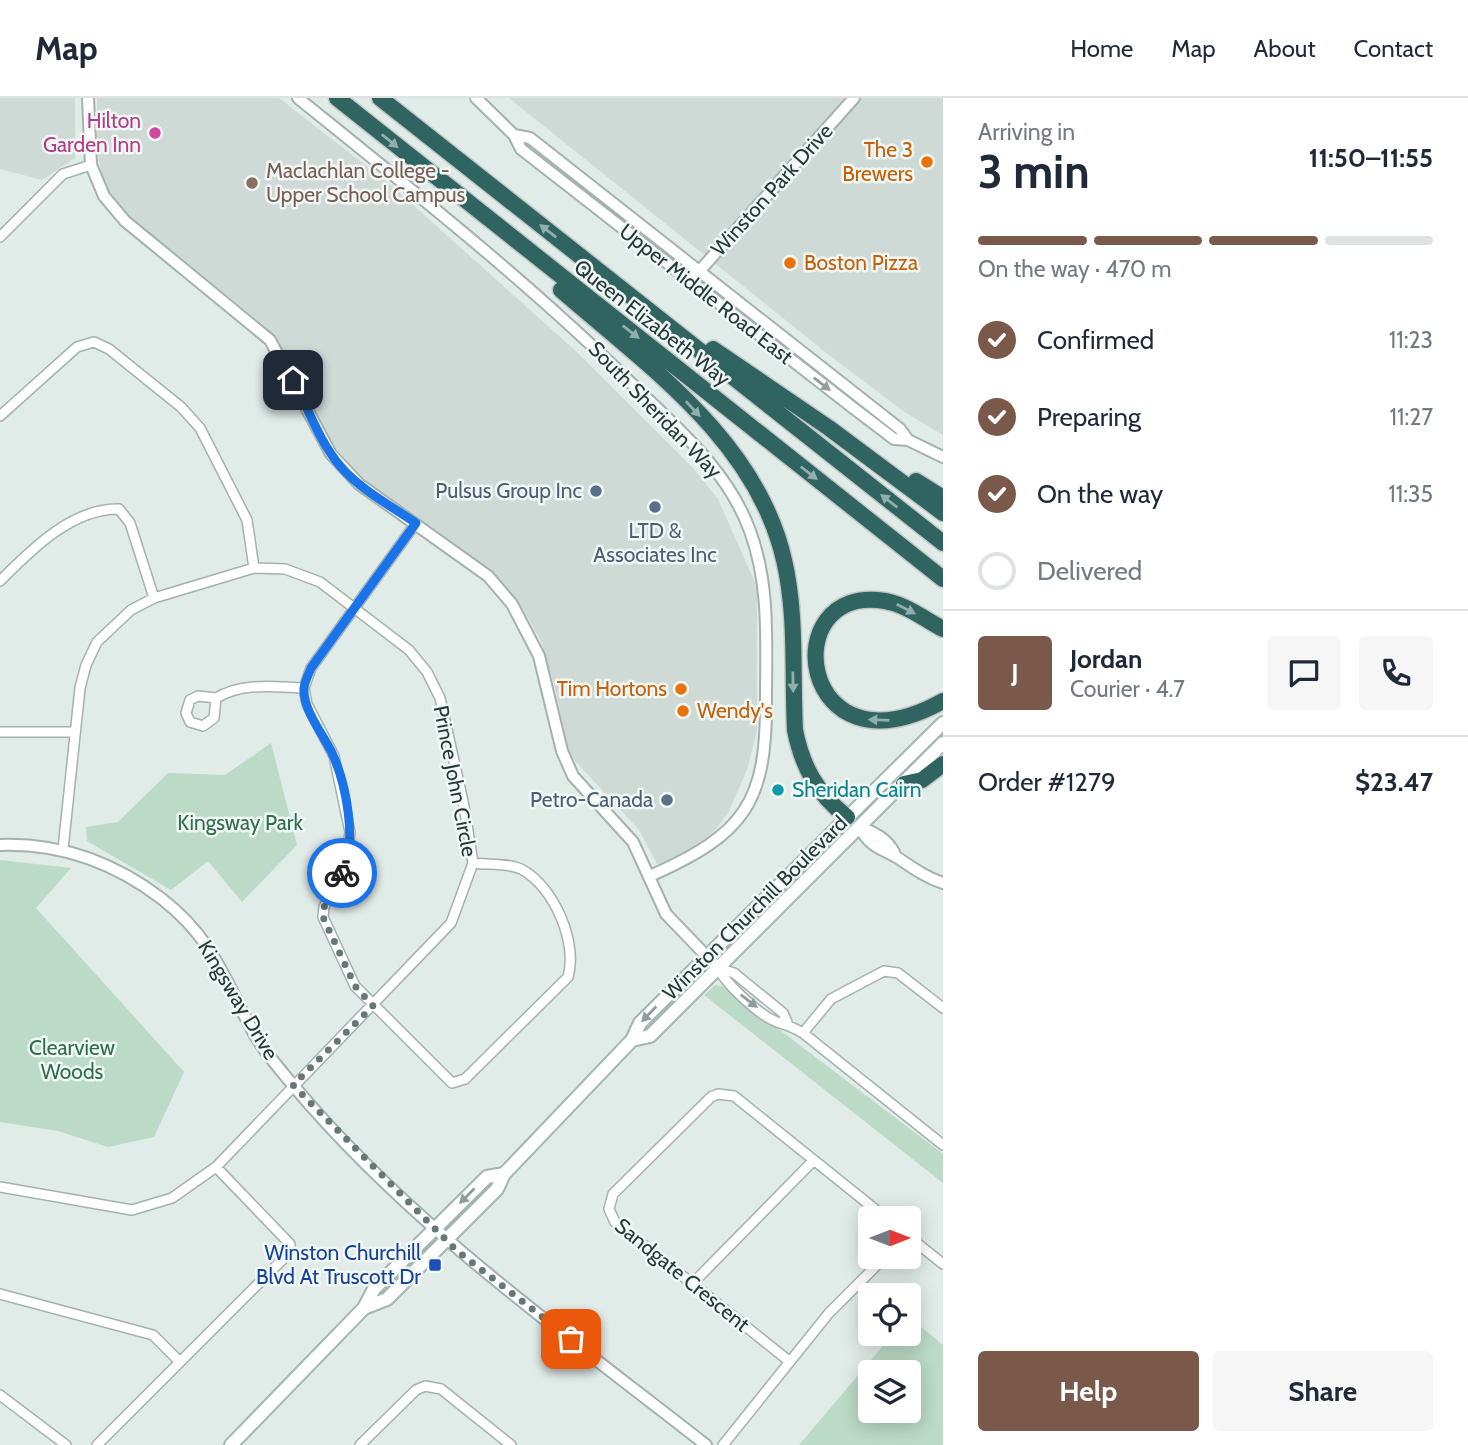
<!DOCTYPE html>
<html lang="en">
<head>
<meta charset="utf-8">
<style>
  body { margin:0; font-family:Cabin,sans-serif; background:#f6f6f7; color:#1f2937; height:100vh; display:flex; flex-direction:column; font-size:26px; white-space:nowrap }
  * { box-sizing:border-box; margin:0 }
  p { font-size:23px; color:#747a83 }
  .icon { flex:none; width:38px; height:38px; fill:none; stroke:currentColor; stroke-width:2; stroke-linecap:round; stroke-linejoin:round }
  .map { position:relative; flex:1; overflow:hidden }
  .details { display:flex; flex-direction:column; background:#fff; width:525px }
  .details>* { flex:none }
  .needle { width:46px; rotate:90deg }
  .tools { position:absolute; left:858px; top:1108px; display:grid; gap:14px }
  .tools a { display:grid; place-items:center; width:63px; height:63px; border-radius:7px; background:#fff; box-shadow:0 4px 18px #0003; font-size:35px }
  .pin { position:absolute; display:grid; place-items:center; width:60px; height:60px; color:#fff; margin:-30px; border-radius:14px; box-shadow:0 4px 10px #0006 }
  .courier { position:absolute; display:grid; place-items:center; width:70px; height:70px; margin:-35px; border:5px solid #1a73e8; border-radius:50%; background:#fff; color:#222; box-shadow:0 2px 9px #0007 }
  .head em { font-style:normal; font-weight:700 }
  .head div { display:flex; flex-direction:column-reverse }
  .head { display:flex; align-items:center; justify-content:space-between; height:119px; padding:0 35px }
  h1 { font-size:46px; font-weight:700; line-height:52px }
  .bar { display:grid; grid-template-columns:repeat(4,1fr); gap:10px 7px; align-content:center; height:84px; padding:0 35px }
  .bar i { height:9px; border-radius:5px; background:#e0e1e3 }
  .bar .current { background:#7a594a }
  .bar p { grid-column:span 4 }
  .line { display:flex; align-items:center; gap:18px; padding:0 35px; border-top:2px solid #e0e1e3 }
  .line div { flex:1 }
  .round { display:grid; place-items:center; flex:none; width:74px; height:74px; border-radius:7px; background:#f6f6f7 }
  ol { padding:0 35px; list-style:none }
  li { display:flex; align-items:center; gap:21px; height:77px }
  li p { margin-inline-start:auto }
  li .icon { padding:7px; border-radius:50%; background:#7a594a; color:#fff; stroke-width:4 }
  li:last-child { color:#747a83 }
  li i { width:38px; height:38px; border:4px solid #e0e1e3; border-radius:50% }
  .cta { display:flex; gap:14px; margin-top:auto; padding:14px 35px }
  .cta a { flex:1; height:80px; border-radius:7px; background:#7a594a; color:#fff; font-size:28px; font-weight:700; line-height:80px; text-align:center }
  .cta a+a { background:#f6f6f7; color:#1f2937 }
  header { display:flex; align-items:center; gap:42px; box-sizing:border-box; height:98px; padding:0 35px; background:#fff; border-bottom:2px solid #e0e1e3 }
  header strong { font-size:33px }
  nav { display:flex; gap:38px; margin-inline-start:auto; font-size:24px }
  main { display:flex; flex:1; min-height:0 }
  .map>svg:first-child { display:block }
  .built { fill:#cfdad7 }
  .green { fill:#bbdac7; fill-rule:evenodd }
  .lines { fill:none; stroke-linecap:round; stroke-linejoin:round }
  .minor-casing { stroke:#a4b2af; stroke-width:12 }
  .tertiary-casing { stroke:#a4b2af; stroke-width:14 }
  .secondary-casing { stroke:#a1b6b1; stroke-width:16 }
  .motorway-casing { stroke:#c1c8c7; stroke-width:19 }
  .minor { stroke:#fff; stroke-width:9 }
  .tertiary { stroke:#fff; stroke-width:10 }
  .secondary { stroke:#fff; stroke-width:12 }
  .motorway { stroke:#306460; stroke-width:16 }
  .oneway { fill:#90aeaa }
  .oneway2 { fill:#919c9b }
  .done { stroke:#667875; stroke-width:7; stroke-dasharray:0 12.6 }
  .route { stroke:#1a73e8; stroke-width:9 }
  .hotel-dot { fill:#d1479c; stroke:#f1f7f5; stroke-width:2.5 }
  .food-dot { fill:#e8710a; stroke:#f1f7f5; stroke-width:2.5 }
  .education-dot { fill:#8d6e63; stroke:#f1f7f5; stroke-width:2.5 }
  .service-dot { fill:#5c6f8a; stroke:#f1f7f5; stroke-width:2.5 }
  .culture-dot { fill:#0f9aa8; stroke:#f1f7f5; stroke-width:2.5 }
  .transit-dot { fill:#1a4fb4; stroke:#f1f7f5; stroke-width:2.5 }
  .labels { text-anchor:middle; stroke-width:5; stroke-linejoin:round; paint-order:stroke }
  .hotel-label { font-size:21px; fill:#b23c85; stroke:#f1f7f5; text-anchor:end }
  .food-label { font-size:21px; fill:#c56008; stroke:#f1f7f5; text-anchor:end }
  .education-label { font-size:21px; fill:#785e54; stroke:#f1f7f5; text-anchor:start }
  .street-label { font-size:21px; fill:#233a37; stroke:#f1f7f5 }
  .service-label { font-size:21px; fill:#4e5e75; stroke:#f1f7f5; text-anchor:end }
  .culture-label { font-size:21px; fill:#0d838f; stroke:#f1f7f5; text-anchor:start }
  .park-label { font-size:21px; fill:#2f6e4f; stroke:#f1f7f5 }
  .transit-label { font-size:21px; fill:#164399; stroke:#f1f7f5; text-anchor:end }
</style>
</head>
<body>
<header>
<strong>Map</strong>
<nav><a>Home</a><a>Map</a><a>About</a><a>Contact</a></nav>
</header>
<main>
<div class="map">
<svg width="943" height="1347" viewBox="0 0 943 1347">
  <rect width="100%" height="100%" fill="#e1ebe7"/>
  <path class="built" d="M 0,0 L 75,0 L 75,60 L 42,82 L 0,71 Z
    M 97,0 L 279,0 L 392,88 L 579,256 L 694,371 L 718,401 L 757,489 L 757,633 L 747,672 L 728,715 L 707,743 L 666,765 L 657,766 L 639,732 L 568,655 L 556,594 L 541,543 L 523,511 L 479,464 L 361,379 L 330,343 L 297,274 L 265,228 L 122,113 L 102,81 L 97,50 Z
    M 509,0 L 943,0 L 943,337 L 906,315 L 829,257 Z"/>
  <path class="green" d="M 271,645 L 297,747 L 242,804 L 208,763 L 171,792 L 87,743 L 86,729 L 118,724 L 168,675 L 225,677 Z
    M 0,762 L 71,770 L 36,810 L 184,974 L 154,1039 L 108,1049 L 58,1033 L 0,1024 Z
    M 715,887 L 722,888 L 943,1056 L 943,1085 L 704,897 Z
    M 909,1219 L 943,1247 L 943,1347 L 799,1347 L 893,1236 L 908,1236 ZM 870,1274 L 908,1274 L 908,1312 L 870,1312 Z"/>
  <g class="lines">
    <defs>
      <path id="minor" d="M 0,139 L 63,76 L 91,67
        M 0,318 L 77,249 L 94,244 L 109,251 L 181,309 L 200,330 L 247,422 L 254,470
        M 416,425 L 311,570 L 304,590 L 307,606 L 334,658 L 350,734 L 346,767 L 324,809 L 323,819 L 355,888 L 452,985 L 465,981 L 568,879 C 578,845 554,788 521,771 C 509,765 487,767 473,765
        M 0,483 C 31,452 72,410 119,411 L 130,425 L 154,500
        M 198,598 L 216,600 L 214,620 L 203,628 L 190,624 L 186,615 L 190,602 Z
        M 216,600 C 243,584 273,589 304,590
        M 0,634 L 75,634
        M 718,870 C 726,886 760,918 777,924 C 787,927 793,929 803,935 L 943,1047
        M 718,870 L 734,875 L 783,915 L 787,924
        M 803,935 L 831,901 L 884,873 L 898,875 L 943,910
        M 0,1089 L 132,1112 L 172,1100 L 216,1069 L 451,825 L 473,765 L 464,708 L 440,600 L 427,574 L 409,552 L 320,484 L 285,471 L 254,470 L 154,500 L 131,512 L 97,544 L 86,567 L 80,590 L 63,751
        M 908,1138 L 943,1166
        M 693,1185 L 814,1062
        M 0,1196 L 153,1237 L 179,1263
        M 789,1263 L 615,1124 L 609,1111 L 613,1096 L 711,999 L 718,996 L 734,998 L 886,1120
        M 0,1297 L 66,1347
        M 97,1347 L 288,1156 L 290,1146 L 216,1069
        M 360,1347 L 416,1292 L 425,1288 L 441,1291 L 511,1347
        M 723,1347 L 829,1215 L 886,1158"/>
      <path id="tertiary" d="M 88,0 L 91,67 L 104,98 L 125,123 L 270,242 L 331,356 L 359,386 L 488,478 L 512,506 L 539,558 L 562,653 L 573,678 L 633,744 L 666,816 L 718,870
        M 298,0 C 412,92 527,183 632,286 C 677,330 728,372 750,433 C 770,487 766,544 766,600 C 767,705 745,736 650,778
        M 476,0 L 514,37 L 521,51 L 852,309 L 894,341 L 908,342 L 943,359
        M 514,37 L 530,40 L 900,331 L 908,342
        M 695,178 L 854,0
        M 859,729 C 872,751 879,749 898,760 C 913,770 925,779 943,785
        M 859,729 C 875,734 890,742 896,759
        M 0,747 C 60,745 115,765 162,801 C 212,840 223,878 251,930 C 261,950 278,969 292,986 C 408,1125 563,1235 706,1347"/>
      <path id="secondary" d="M 632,942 L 650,938 L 943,645
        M 364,1210 L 387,1201 L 497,1091 L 504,1076 L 632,942 L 640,925 L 943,625
        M 231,1347 L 364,1210 L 374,1191 L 487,1079 L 504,1076"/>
      <path id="motorway" d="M 337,0 L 943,481
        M 380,0 L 943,445
        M 561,192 C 648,268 757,343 784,462 C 797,517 792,575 795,632 C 802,668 817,696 847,719
        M 713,251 L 829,330 L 943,415
        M 916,383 L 943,400
        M 943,531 C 926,522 905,506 885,503 C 774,484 798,684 943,603
        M 904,686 L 922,682 L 943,666"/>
    </defs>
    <use href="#minor" class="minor-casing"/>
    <use href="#tertiary" class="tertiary-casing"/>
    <use href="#secondary" class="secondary-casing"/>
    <use href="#motorway" class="motorway-casing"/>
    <use href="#minor" class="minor"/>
    <use href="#tertiary" class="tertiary"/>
    <use href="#secondary" class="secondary"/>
    <use href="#motorway" class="motorway"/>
  </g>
  <defs><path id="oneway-solid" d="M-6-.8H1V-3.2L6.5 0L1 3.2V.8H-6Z" transform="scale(1.75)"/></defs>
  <g class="oneway">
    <use href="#oneway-solid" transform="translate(390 43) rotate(39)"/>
    <use href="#oneway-solid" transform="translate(548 133) rotate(-142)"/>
    <use href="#oneway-solid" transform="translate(631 234) rotate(38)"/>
    <use href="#oneway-solid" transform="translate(693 311) rotate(47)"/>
    <use href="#oneway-solid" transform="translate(809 375) rotate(38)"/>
    <use href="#oneway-solid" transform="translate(889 403) rotate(-142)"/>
    <use href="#oneway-solid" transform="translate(906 511) rotate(27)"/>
    <use href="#oneway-solid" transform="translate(793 584) rotate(89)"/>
    <use href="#oneway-solid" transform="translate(879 622) rotate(-178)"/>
  </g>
  <g class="oneway2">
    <use href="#oneway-solid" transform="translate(822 286) rotate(38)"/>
    <use href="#oneway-solid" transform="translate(749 903) rotate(38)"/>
    <use href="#oneway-solid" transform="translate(649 916) rotate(134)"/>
    <use href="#oneway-solid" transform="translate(467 1098) rotate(135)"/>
  </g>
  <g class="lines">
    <path class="done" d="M 342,775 L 324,809 L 323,819 L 355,888 L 373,908 L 293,987 L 456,1152 L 571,1241"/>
    <path class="route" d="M 293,282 C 308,310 320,345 341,369 C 361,392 391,408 416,425 L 311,570 C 309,576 304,584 304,591 C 303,612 323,636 332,655 C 346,685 358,745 342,775"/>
  </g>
  <circle class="hotel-dot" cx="155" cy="35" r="7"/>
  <g class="food-dot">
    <circle cx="927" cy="64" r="7"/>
    <circle cx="790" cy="165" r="7"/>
    <circle cx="681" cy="591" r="7"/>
    <circle cx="683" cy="613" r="7"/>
  </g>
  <circle class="education-dot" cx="252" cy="85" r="7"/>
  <g class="service-dot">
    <circle cx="596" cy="393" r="7"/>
    <circle cx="655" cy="409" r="7"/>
    <circle cx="667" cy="702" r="7"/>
  </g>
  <circle class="culture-dot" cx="778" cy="692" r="7"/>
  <rect class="transit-dot" x="428" y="1160" width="14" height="14" rx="3.5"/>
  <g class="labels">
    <g class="hotel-label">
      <text x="141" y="30">Hilton<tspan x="141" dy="24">Garden Inn</tspan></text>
    </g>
    <g class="food-label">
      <text x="913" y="59">The 3<tspan x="913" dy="24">Brewers</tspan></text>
      <text x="804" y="172" text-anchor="start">Boston Pizza</text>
      <text x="667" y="598">Tim Hortons</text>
      <text x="697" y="620" text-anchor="start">Wendy's</text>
    </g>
    <g class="education-label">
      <text x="266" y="80">Maclachlan College -<tspan x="266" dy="24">Upper School Campus</tspan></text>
    </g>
    <g class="street-label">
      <text transform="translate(772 92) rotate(-48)" y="7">Winston Park Drive</text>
      <text transform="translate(706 196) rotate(38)" y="7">Upper Middle Road East</text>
      <text transform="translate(652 225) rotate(38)" y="7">Queen Elizabeth Way</text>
      <text transform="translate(655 312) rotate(46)" y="7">South Sheridan Way</text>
      <text transform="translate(455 683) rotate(79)" y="7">Prince John Circle</text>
      <text transform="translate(755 810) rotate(-45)" y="7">Winston Churchill Boulevard</text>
      <text transform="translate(238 902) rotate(59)" y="7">Kingsway Drive</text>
      <text transform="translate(682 1177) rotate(39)" y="7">Sandgate Crescent</text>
    </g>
    <g class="service-label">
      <text x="582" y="400">Pulsus Group Inc</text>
      <text x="655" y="440" text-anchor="middle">LTD &amp;<tspan x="655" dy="24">Associates Inc</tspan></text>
      <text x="653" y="709">Petro-Canada</text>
    </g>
    <g class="culture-label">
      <text x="792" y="699">Sheridan Cairn</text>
    </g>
    <g class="park-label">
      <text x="240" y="732">Kingsway Park</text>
      <text x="72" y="957">Clearview<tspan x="72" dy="24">Woods</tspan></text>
    </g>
    <g class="transit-label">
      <text x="421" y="1162">Winston Churchill<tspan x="421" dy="24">Blvd At Truscott Dr</tspan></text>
    </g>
  </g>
</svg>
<div class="tools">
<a><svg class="needle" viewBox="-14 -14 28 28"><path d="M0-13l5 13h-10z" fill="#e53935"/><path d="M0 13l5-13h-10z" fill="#747a83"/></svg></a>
<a><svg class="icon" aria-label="locate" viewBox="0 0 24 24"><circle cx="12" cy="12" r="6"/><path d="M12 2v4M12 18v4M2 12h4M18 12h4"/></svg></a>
<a><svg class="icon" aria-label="layers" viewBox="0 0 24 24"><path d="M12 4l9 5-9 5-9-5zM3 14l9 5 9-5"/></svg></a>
</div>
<div class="pin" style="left:571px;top:1241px;background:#ea580c"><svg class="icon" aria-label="bag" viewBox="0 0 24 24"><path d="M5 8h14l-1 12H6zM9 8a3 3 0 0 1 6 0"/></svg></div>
<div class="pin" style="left:293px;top:282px;background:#1f2937"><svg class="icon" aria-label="home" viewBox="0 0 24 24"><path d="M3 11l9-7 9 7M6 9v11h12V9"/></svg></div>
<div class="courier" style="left:342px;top:775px"><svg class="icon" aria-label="bike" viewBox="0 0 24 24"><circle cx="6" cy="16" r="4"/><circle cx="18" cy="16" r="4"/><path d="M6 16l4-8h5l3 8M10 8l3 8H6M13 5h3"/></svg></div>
</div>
<section class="details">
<div class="head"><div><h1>3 min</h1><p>Arriving in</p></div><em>11:50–11:55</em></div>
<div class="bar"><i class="current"></i><i class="current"></i><i class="current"></i><i></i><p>On the way · 470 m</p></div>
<ol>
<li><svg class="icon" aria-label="check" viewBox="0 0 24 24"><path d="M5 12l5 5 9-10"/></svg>Confirmed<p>11:23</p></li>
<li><svg class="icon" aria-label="check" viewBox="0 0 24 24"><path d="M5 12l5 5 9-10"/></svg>Preparing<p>11:27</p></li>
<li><svg class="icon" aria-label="check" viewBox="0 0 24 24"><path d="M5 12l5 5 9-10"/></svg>On the way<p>11:35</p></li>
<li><i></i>Delivered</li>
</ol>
<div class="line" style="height:126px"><b class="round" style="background:#7a594a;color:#fff">J</b><div><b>Jordan</b><p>Courier · 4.7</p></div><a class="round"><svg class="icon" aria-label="chat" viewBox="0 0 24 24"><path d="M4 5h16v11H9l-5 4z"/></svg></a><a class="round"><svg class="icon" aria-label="phone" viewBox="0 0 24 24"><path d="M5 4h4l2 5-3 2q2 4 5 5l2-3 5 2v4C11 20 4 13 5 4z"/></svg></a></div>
<div class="line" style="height:91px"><div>Order #1279</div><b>$23.47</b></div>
<div class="cta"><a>Help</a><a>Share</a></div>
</section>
</main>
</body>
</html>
